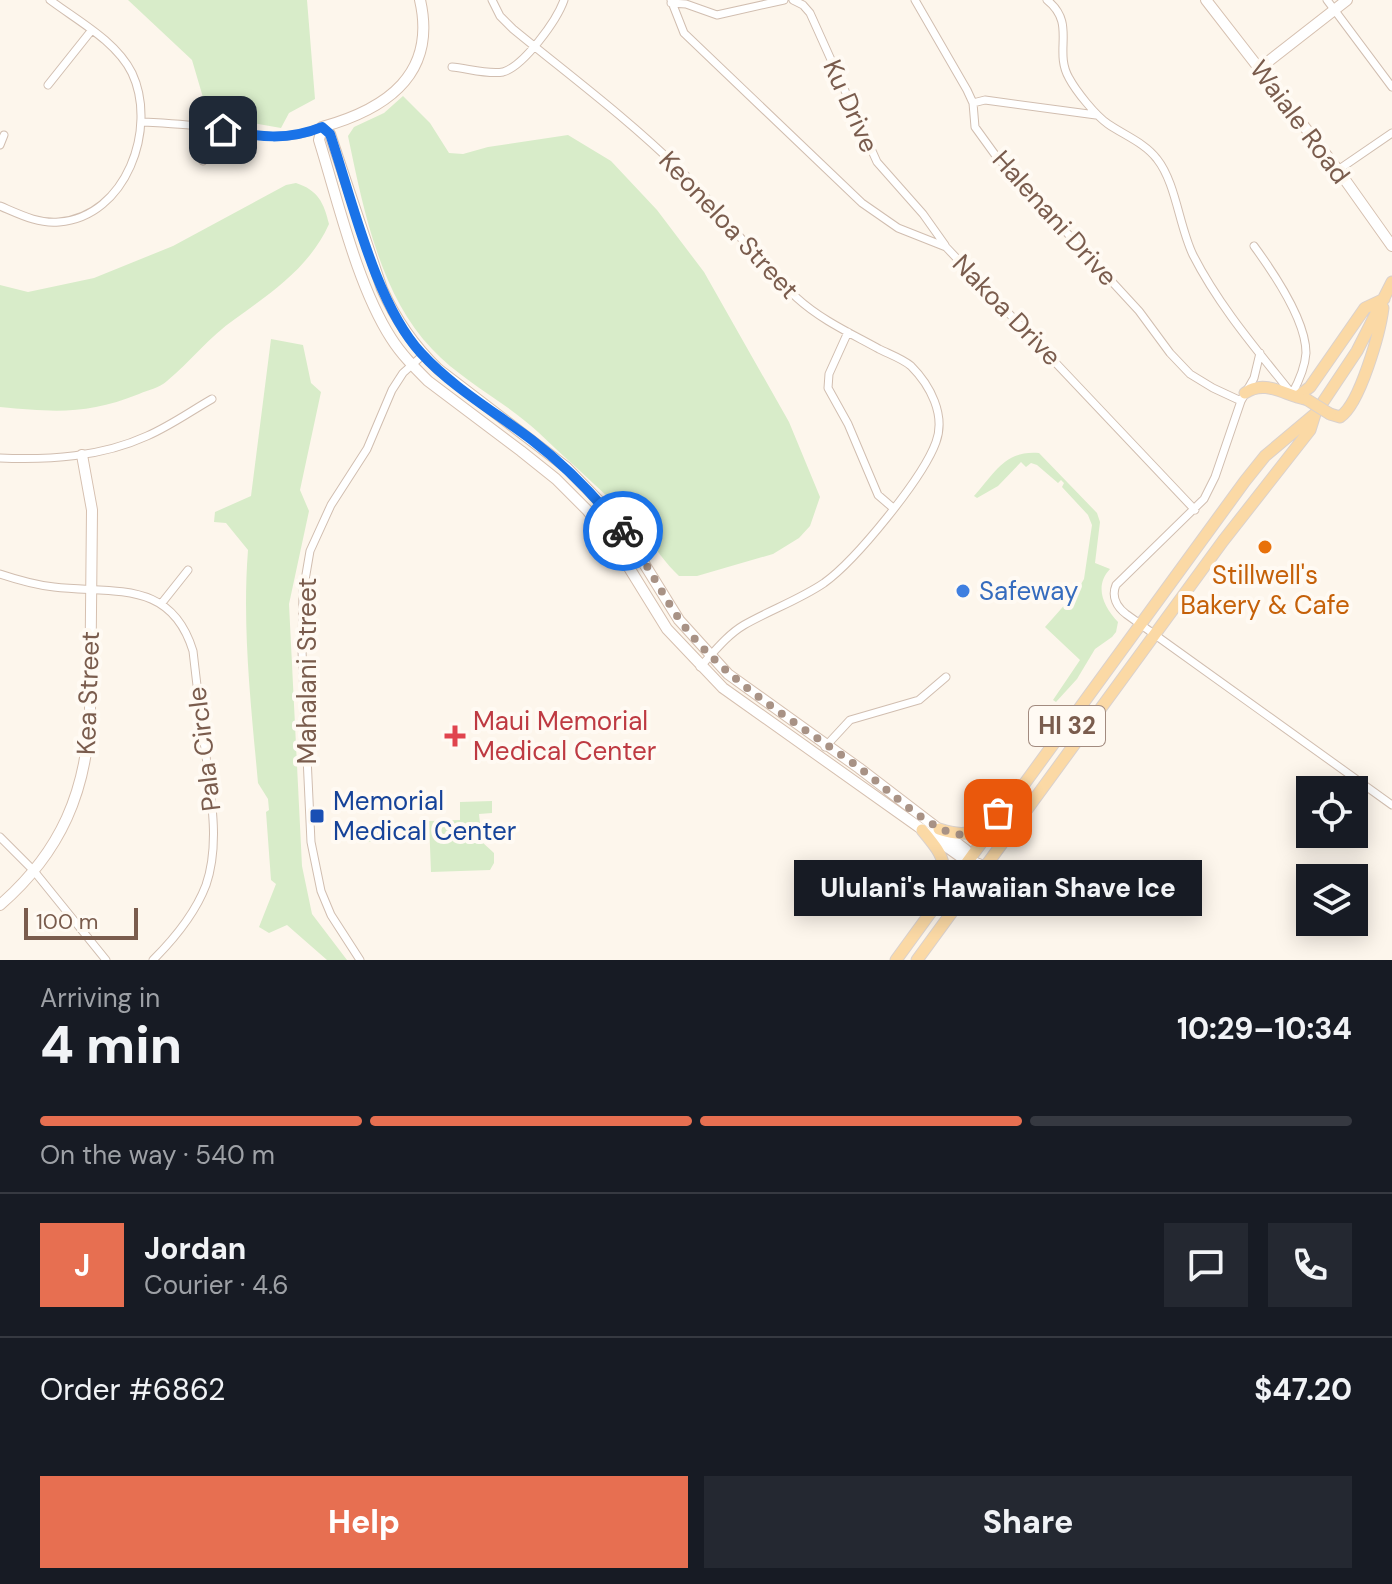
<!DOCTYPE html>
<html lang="en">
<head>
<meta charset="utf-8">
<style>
  body { margin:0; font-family:"DM Sans",sans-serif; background:#242831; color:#f1f3f6; height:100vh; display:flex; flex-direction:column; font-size:30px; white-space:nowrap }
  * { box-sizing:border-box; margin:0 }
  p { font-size:26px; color:#9ea1a6 }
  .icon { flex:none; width:44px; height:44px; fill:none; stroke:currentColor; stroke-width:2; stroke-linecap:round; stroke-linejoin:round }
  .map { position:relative; height:960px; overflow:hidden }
  .sheet { display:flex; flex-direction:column; background:#171b24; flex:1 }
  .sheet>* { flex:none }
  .controls { position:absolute; left:1296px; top:776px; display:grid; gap:16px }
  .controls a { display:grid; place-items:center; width:72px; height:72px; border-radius:0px; background:#171b24; box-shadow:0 4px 20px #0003; font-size:40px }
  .scale { position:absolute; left:24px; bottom:20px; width:114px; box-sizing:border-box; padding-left:8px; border:4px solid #7a5c4d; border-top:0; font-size:22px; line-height:28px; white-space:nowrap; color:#7a5c4d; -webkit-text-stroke:6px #fffaf3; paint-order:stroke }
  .pin { position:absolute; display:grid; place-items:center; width:68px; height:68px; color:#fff; margin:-34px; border-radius:16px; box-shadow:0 4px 12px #0006 }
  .courier { position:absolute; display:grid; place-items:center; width:80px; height:80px; margin:-40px; border:6px solid #1a73e8; border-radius:50%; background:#fff; color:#222; box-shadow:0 2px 10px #0007 }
  .bubble { position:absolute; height:56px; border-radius:0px; background:#171b24; box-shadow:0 4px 20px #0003; font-size:26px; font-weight:800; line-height:56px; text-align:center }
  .headline em { font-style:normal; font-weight:800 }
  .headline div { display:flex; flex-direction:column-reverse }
  .headline { display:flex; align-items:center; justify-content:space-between; height:136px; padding:0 40px }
  h1 { font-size:52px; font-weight:800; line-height:60px }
  .bar { display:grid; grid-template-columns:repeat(4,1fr); gap:12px 8px; align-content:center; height:96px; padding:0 40px }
  .bar i { height:10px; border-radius:6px; background:#363941 }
  .bar .active { background:#e76f51 }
  .bar p { grid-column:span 4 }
  .line { display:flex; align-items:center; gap:20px; padding:0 40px; border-top:2px solid #363941 }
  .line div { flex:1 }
  .round { display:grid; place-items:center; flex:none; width:84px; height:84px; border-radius:0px; background:#242831 }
  .button { display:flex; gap:16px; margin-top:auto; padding:16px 40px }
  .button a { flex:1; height:92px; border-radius:0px; background:#e76f51; color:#fff; font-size:32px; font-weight:800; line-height:92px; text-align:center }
  .button a+a { background:#242831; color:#f1f3f6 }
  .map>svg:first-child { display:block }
  .green { fill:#d8ecc9 }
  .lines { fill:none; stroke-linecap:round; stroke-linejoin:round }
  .street-casing { stroke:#d1beb0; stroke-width:9 }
  .secondary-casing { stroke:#d6c0b0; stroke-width:12 }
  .primary-casing { stroke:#dad1cd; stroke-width:13 }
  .street { stroke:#fff; stroke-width:7 }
  .secondary { stroke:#fff; stroke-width:10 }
  .primary { stroke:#fbd9a5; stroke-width:11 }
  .primary-bridge-casing { stroke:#dad1cd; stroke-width:13; stroke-linecap:butt }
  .primary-bridge { stroke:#fbd9a5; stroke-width:11 }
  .done { stroke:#a89285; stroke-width:8; stroke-dasharray:0 14.4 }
  .route { stroke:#1a73e8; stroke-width:10 }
  .food-dot { fill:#e8710a; stroke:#fffaf3; stroke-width:3 }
  .shop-dot { fill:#3f7fe0; stroke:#fffaf3; stroke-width:3 }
  .health-dot { fill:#e0444e; stroke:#fffaf3; stroke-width:3 }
  .transit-dot { fill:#1a4fb4; stroke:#fffaf3; stroke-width:3 }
  .labels { text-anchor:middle; stroke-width:8; stroke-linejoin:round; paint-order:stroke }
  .shield { fill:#fffaf3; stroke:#a28b7f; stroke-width:2 }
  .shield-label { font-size:24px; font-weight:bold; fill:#7a5c4d }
  .street-label { font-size:26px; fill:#7a5c4d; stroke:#fffaf3 }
  .food-label { font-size:26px; fill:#c56008; stroke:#fffaf3 }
  .shop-label { font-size:26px; fill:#366cbe; stroke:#fffaf3; text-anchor:start }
  .health-label { font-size:26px; fill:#be3a42; stroke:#fffaf3; text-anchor:start }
  .transit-label { font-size:26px; fill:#164399; stroke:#fffaf3; text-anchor:start }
</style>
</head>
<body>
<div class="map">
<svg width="1392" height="960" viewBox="0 0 1392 960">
  <rect width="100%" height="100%" fill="#fdf6ec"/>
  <path class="green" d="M 128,0 L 307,0 L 315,99 L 289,113 L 281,128 L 212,116 L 207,111 L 192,60 Z
    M 403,96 L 430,123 L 449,153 L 463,154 L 488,147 L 568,135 L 611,161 L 657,210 L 704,272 L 789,422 L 820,497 L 810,526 L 799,538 L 773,554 L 697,576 L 679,576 C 665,563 656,548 644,534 C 612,498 573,466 538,432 C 506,402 463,382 432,349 C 380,295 363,208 348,136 L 354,127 L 384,113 Z
    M 296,183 C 318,190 324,203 329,224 C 310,267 271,293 235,319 C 210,336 190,362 167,381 C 159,388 148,390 139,394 C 87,415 54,412 0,407 L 0,285 L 28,292 L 94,278 L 173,246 L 286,185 Z
    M 271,339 L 303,345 L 311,383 L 321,392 L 300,490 L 309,511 L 289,604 L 302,866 L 312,914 L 347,960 L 327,960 L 287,925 L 269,933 L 259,927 L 276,884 L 271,880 L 266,812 L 269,810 L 268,799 L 258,783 C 251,705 242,628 248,550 L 226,523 L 214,522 L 215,512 L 251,496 Z
    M 1039,453 L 1097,513 L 1100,522 L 1095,563 L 1110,569 C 1094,586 1103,606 1118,622 L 1116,632 L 1112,637 L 1095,649 L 1077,679 L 1056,702 L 1053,700 L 1080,660 L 1045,627 L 1077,591 L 1084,579 L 1092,525 L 1088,515 L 1062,487 L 1064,483 L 1061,480 L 1058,483 L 1037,465 L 1031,463 L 1026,467 L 1021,462 L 998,486 L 977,498 L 974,496 C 995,473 1005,450 1039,453 Z
    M 492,801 L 492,813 L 479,814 L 482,842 L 494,853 L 494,863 L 490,870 L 431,872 L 429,821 L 460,820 L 460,802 Z
    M 353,829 L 396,829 L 399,838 L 396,841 L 353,842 L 348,836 Z"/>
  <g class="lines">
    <defs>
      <path id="street" d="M 492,0 L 500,16 L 513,29 C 569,75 627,118 679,169 C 721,210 754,259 797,298 C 821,320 852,334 879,349 C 889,354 903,359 911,366 C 930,385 946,415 936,442 C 923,478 856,560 824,583 C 799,600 770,610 744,625 C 727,635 714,652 700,667
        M 671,0 L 684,33 L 862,203 L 898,228 L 946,247 L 1195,510
        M 793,0 L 803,5 L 810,13 L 877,162 L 923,214 L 945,245
        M 915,0 L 967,90 L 973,103 L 975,127 L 996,156 L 1139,311 L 1170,353 L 1190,374 L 1213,388 L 1241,401
        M 1047,0 C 1077,24 1053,50 1069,78 C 1076,91 1095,115 1108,124 C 1124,135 1145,143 1157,159 C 1176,183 1179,226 1193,255 C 1219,306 1257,350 1292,394 C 1299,381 1305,368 1306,353 C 1306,321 1273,272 1254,246
        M 1327,0 L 1392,87
        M 671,3 L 686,4 L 717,15 L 784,0
        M 452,67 C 466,68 488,75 503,72 C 524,66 557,20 564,0
        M 48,85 L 91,31
        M 973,103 L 985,100 L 1096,115
        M 143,122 C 164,123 185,124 205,127 C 249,133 279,145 322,127
        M 0,145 L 4,135
        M 203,161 L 206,127
        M 1338,170 L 1392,133
        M 0,206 C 19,214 38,224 59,222 C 126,217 158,128 132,73 C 116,41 78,21 50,0
        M 848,332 L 829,374 L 828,388 L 848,424 L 878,495 L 893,508
        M 1260,353 L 1254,378 L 1241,401 L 1215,477 L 1204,499 L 1116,585 C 1111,597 1117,607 1126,614 L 1392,805
        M 0,458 C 50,460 101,457 147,436 C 170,426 191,411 212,399
        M 0,574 C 18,580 36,585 54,587 C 114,594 171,579 193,651 C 197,686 201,721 206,756 C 211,798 220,844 206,885 C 195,914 175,938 153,960
        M 161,604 L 188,570
        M 825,747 L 850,720 L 919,700 L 946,677
        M 0,837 L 34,871 L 106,960
        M 360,960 L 331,915 L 321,891 L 311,842 L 302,651 L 303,592 L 310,551 L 331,505 L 367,449 L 392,390 L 403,373 L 423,355"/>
      <path id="secondary" d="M 1206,0 L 1338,170 L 1392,246
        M 1260,68 L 1347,0
        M 322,127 L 319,140 C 338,201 357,285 391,338 C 401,354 414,367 428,381 L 521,451 L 556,479 L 587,510 L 615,545 L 667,629 L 723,688 L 961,857 L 986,867
        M 322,127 L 330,134 L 382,289 C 396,320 413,345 438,369 L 566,467 L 598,500 L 627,536 L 679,620 L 728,674 L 859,768 L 966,850 L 971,859
        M 322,127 C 387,109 437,74 420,0
        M 0,905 C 61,852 87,791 90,711 L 92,510 L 82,455"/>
      <path id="primary" d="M 1245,393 C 1265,379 1284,395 1305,399
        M 1297,397 L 1310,387 L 1365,308 L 1384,299
        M 1330,414 L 1340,417 C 1360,404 1380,332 1383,308
        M 939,829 C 969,839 976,832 999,812
        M 922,830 C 948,861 949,866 932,903
        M 896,960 L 1245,481 L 1265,456 L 1315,414
        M 917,960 L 1223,541 L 1310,430 L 1315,414 L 1357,351 L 1392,282"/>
    </defs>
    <use href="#street" class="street-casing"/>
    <use href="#secondary" class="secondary-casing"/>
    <use href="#primary" class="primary-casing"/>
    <use href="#street" class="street"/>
    <use href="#secondary" class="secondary"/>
    <use href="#primary" class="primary"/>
    <defs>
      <path id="primary-bridge" d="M 1306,399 L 1330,414"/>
    </defs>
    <use href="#primary-bridge" class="primary-bridge-casing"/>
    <use href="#primary-bridge" class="primary-bridge"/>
  </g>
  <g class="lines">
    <path class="done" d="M 623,531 C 650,564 665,605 694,638 C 741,692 804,727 861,769 C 885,787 928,829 956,834 C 973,837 986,824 998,813"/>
    <path class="route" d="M 223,130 C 258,137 288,141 322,127 L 330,134 C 352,199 375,303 421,353 C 453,388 495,412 532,440 C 567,467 596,497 623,531"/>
  </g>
  <circle class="food-dot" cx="1265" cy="547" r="8"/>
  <circle class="shop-dot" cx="963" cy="591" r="8"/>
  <path class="health-dot" d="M451 724h8v8h8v8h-8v8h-8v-8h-8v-8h8z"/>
  <rect class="transit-dot" x="309" y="808" width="16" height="16" rx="4"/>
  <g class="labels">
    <rect class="shield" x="1029" y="706" width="76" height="40" rx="6"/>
    <g class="shield-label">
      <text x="1067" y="734">HI 32</text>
    </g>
    <g class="street-label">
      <text transform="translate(851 106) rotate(66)" y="9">Ku Drive</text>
      <text transform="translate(1300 122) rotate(53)" y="9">Waiale Road</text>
      <text transform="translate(1055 218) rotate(48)" y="9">Halenani Drive</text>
      <text transform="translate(729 225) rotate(47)" y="9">Keoneloa Street</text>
      <text transform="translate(1007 310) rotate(46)" y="9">Nakoa Drive</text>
      <text transform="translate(307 671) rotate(-90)" y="9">Mahalani Street</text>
      <text transform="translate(88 693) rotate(-88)" y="9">Kea Street</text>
      <text transform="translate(204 749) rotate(-97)" y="9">Pala Circle</text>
    </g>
    <g class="food-label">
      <text x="1265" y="584">Stillwell's<tspan x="1265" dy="30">Bakery &amp; Cafe</tspan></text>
    </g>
    <g class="shop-label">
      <text x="979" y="600">Safeway</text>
    </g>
    <g class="health-label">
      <text x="473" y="730">Maui Memorial<tspan x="473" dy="30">Medical Center</tspan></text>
    </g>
    <g class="transit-label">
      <text x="333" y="810">Memorial<tspan x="333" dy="30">Medical Center</tspan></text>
    </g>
  </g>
</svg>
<div class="controls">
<a><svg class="icon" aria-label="locate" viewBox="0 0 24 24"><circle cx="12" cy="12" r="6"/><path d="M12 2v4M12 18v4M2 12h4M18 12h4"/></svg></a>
<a><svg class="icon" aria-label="layers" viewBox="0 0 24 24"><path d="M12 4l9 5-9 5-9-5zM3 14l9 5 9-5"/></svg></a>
</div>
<div class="scale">100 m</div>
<div class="pin" style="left:998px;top:813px;background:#ea580c"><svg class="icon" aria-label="bag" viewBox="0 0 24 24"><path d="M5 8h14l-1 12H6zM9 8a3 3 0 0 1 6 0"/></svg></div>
<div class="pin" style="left:223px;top:130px;background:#1f2937"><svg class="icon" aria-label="home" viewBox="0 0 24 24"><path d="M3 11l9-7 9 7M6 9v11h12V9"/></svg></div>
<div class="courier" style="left:623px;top:531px"><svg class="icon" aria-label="bike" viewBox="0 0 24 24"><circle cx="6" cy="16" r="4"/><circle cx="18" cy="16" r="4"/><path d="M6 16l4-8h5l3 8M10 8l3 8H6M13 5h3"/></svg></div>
<div class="bubble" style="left:794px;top:860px;width:408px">Ululani's Hawaiian Shave Ice</div>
</div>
<section class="sheet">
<div class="headline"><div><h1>4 min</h1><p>Arriving in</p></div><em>10:29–10:34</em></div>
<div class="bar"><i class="active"></i><i class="active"></i><i class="active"></i><i></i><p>On the way · 540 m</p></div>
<div class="line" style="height:144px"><b class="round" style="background:#e76f51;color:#fff">J</b><div><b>Jordan</b><p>Courier · 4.6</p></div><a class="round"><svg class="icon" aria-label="chat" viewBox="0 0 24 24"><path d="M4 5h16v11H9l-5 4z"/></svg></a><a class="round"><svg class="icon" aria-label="phone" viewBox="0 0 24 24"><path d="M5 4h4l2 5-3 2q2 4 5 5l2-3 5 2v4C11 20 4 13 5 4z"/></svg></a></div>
<div class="line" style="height:104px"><div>Order #6862</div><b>$47.20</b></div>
<div class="button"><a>Help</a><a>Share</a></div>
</section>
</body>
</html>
